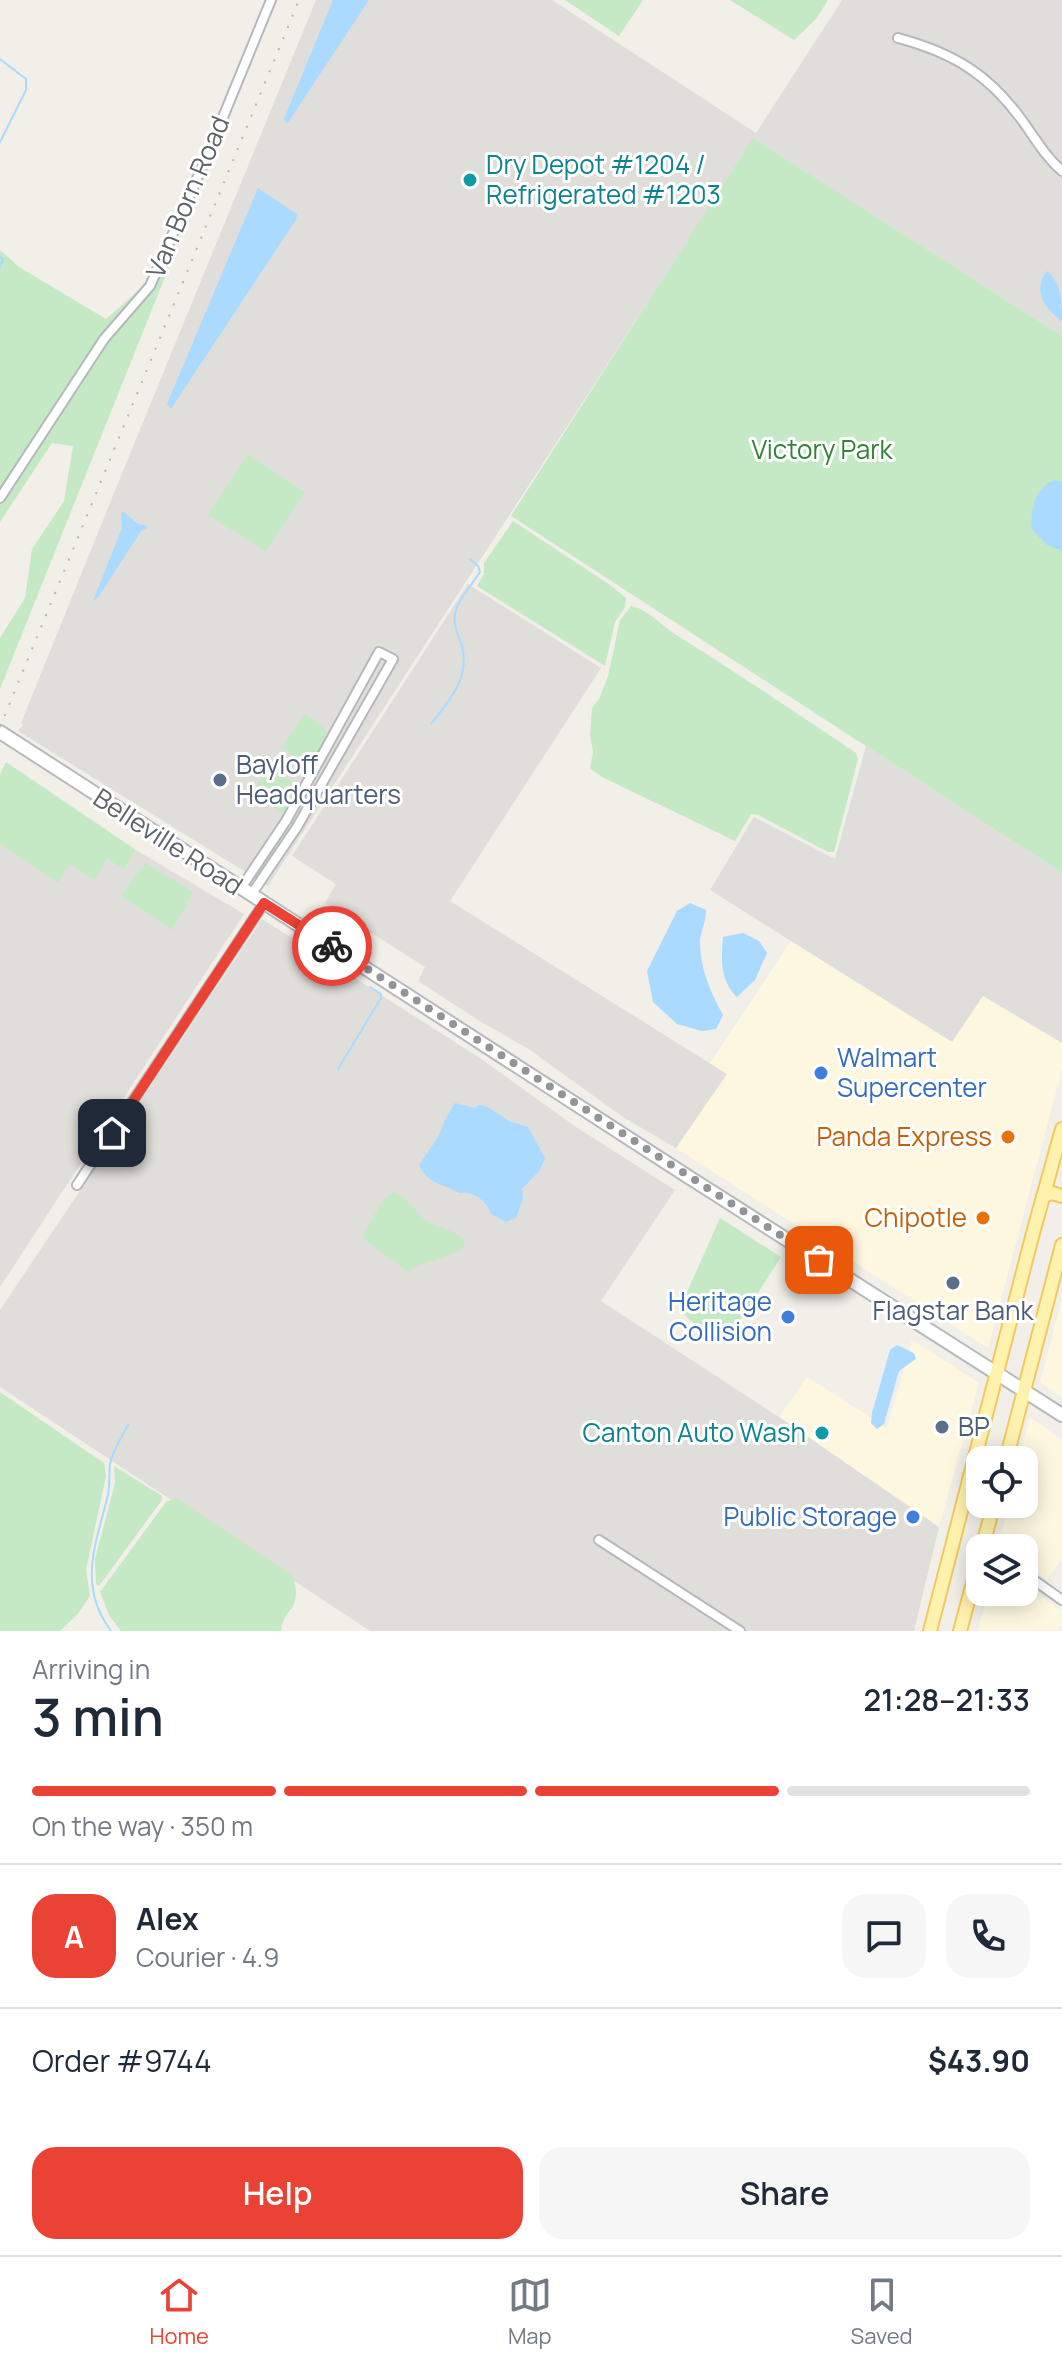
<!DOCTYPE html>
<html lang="en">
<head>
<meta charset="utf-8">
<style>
  body { margin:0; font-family:Manrope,sans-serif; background:#f6f6f7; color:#1f2937; height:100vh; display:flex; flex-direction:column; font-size:30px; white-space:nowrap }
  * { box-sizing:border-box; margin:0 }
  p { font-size:26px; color:#747a83 }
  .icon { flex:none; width:44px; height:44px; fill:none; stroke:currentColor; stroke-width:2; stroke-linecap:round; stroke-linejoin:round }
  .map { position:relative; height:1631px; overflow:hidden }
  .panel { display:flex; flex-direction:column; background:#fff; flex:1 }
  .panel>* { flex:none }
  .fabs { position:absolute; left:966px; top:1446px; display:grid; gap:16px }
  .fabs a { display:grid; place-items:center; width:72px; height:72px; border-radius:16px; background:#fff; box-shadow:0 4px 20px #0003; font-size:40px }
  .pin { position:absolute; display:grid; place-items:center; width:68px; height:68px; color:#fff; margin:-34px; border-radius:16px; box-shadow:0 4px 12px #0006 }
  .courier { position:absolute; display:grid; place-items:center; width:80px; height:80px; margin:-40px; border:6px solid #ea4335; border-radius:50%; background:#fff; color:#222; box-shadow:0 2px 10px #0007 }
  .head em { font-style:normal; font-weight:600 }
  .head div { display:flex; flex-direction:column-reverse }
  .head { display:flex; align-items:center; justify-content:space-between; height:136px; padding:0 32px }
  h1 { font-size:52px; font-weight:600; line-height:60px }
  .bar { display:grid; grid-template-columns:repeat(4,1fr); gap:12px 8px; align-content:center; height:96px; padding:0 32px }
  .bar i { height:10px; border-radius:6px; background:#e0e1e3 }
  .bar .on { background:#ea4335 }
  .bar p { grid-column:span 4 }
  .line { display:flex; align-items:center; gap:20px; padding:0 32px; border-top:2px solid #e0e1e3 }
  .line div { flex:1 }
  .round { display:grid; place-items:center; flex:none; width:84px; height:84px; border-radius:24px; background:#f6f6f7 }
  .action { display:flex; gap:16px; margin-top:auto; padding:16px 32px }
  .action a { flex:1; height:92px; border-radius:24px; background:#ea4335; color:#fff; font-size:32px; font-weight:600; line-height:92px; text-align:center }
  .action a+a { background:#f6f6f7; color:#1f2937 }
  .menu { display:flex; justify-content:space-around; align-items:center; height:112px; border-top:2px solid #e0e1e3; background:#fff; font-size:22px; color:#747a83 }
  .menu a { display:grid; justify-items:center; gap:4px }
  .menu .on { color:#ea4335 }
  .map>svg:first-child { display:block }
  .commercial { fill:#fef7e0 }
  .industrial { fill:#e0deda }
  .green { fill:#c5e8c5 }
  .water { fill:#aadaff }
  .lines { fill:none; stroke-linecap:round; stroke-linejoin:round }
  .stream { stroke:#aadaff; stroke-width:2 }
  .minor-casing { stroke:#b5b8bc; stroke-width:12 }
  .secondary-casing { stroke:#b6babf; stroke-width:16 }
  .primary-casing { stroke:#f2c960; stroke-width:16 }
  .minor { stroke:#fff; stroke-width:8 }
  .secondary { stroke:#fff; stroke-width:12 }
  .primary { stroke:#fff2af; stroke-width:12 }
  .rail { stroke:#b6b7b8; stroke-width:2; stroke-dasharray:2 10; stroke-linecap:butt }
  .done { stroke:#929495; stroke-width:8; stroke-dasharray:0 14.4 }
  .route { stroke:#ea4335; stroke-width:10 }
  .culture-dot { fill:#0f9aa8; stroke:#fff; stroke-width:3 }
  .service-dot { fill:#5c6f8a; stroke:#fff; stroke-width:3 }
  .shop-dot { fill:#3f7fe0; stroke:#fff; stroke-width:3 }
  .food-dot { fill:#e8710a; stroke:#fff; stroke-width:3 }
  .labels { text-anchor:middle; stroke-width:6; stroke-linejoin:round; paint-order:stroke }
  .culture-label { font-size:26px; fill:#0d838f; stroke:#fff; text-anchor:start }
  .street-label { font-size:26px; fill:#5f6368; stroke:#fff }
  .park-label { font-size:26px; fill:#348238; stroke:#fff }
  .service-label { font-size:26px; fill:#4e5e75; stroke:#fff; text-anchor:start }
  .shop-label { font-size:26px; fill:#366cbe; stroke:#fff; text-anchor:end }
  .food-label { font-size:26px; fill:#c56008; stroke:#fff; text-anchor:end }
</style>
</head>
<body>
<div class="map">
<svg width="1062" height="1631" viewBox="0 0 1062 1631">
  <rect width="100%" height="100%" fill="#f1efe8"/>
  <path class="commercial" d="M 791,941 L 951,1041 L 983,996 L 1062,1043 L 1062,1069 L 988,1348 L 676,1148 L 726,1075 L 710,1063 Z
    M 1062,1299 L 1062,1398 L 1040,1382 Z
    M 912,1340 L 979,1383 L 939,1527 L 779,1417 L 807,1377 L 887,1428 Z
    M 1030,1417 L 1062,1440 L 1062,1559 L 1047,1580 L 1024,1565 L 1024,1548 L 998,1548 L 1009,1504 L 1024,1504 L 1024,1460 L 1019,1460 Z
    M 1024,1586 L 1062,1611 L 1062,1625 L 1058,1631 L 978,1631 L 988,1592 L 1024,1592 Z"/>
  <path class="industrial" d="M 316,0 L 552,0 L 756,133 L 842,0 L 1062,0 L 1062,336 L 754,139 L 268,886 L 18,731 L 23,725 L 21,723 L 114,493 Z
    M 468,584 L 601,668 L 450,901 L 727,1074 L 676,1148 L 623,1117 L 530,1050 L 478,1020 L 418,981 L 425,967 L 325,903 L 336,884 L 292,856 Z
    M 866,746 L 1062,873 L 1062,1043 L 983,996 L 952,1042 L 710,890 L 754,817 L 835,859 Z
    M 0,844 L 58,883 L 70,864 L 107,859 L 124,870 L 136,850 L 244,914 L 0,1287 Z
    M 262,919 L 480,1058 L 576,1127 L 675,1190 L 601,1301 L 779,1417 L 939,1527 L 914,1631 L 370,1631 L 0,1387 L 0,1310 Z"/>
  <path class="green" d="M 565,0 L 643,0 L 619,36 Z
    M 730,0 L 828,0 L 816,19 L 794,40 Z
    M 753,138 L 1062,336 L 1062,873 L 511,516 Z
    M 0,250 L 19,267 L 106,319 L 171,262 L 0,689 L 0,638 L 25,598 L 32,549 L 64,501 L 73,446 L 52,443 L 0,522 Z
    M 248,454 L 305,492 L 266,552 L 208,515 Z
    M 513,521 L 613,587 L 626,598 L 625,607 L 615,622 L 605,666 L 477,586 L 484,574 L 484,563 Z
    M 631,606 C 648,609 663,627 678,636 C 738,674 797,713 856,753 L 858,759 L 834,852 L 828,852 L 758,815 L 751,814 L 735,841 L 602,777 L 590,768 L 593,752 L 590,735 L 592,708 L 599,699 L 608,676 L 620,620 Z
    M 304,714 C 336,733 331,733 314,763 L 308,764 L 282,748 Z
    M 6,762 L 136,850 L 124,870 L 107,859 L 94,880 L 70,865 L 58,883 L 0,844 L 0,774 Z
    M 265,762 L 296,785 L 297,791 L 286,812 L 281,813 L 246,790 L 249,785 L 255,788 L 266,771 L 262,768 Z
    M 145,863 L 193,892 L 172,930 L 121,896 Z
    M 393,1192 C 408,1195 414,1213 427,1221 C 439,1229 456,1229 465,1242 L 461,1251 L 419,1265 L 408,1272 L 364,1239 L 363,1235 L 383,1200 Z
    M 720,1218 L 781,1257 L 734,1330 L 725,1339 L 720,1339 C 706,1330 687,1322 680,1308 Z
    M 0,1392 L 104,1463 L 106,1476 L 86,1570 L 90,1596 L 77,1615 L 60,1631 L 0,1631 Z
    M 114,1466 L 162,1496 L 162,1500 L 99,1586 L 96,1584 L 95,1559 L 115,1483 Z
    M 176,1498 L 293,1576 C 303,1613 284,1605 281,1631 L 121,1631 L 109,1615 L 100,1592 L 166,1502 Z"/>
  <path class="water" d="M 333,0 L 369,0 L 287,124 L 284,119 Z
    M 258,188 L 297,214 L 296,220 L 171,409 L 167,404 Z
    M 1047,271 C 1062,284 1062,301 1062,321 C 1044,309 1032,290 1047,271 Z
    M 1055,480 L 1062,482 L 1062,551 L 1047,545 L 1032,530 C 1030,510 1034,488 1055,480 Z
    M 124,512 L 138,524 L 147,526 L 147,528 L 141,531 L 98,598 L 93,601 L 122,528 L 121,513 Z
    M 690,903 L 706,910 C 706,922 700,934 700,941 C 700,968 710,992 723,1015 L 716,1029 L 702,1031 L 677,1024 L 653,1002 L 647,971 L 677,911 Z
    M 743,933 L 759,941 L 767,953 L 755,980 L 737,997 C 720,981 721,959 723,937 Z
    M 455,1103 L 475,1108 L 479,1105 L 486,1106 L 509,1121 L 528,1127 L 545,1158 L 540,1170 L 522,1189 L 523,1199 L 516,1218 L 506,1222 L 491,1214 C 487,1201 474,1191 459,1193 C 444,1184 427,1184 419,1165 L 438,1137 L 446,1118 Z
    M 897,1345 L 914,1353 L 916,1359 L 899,1371 L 884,1424 L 877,1429 L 871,1423 L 872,1413 L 890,1350 Z"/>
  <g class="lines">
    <path class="stream" d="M 0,59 L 26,79 L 26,90 L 0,142
      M 0,257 L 3,259 L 0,268
      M 431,724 C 450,699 470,679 462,646 C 459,636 453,626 455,615 C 457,600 472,585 480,572 L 478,566 L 470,559
      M 338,1069 L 381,998 L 381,994 L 370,987
      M 111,1631 C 77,1585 96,1544 108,1495 C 110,1484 109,1475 110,1464 C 112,1451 122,1437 128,1425"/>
    <defs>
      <path id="minor" d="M 898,38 C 954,53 990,75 1024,123 C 1036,140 1046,157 1062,171
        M 0,498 L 104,339 L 150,286 L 210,149 L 271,0
        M 241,888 L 286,821 L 379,652 L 393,659 L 297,827 L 251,895
        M 77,1185 L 264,903
        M 599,1540 L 740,1631
        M 1024,1573 L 1062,1600"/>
      <path id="secondary" d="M 0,732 L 687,1176 L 1062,1415"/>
      <path id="primary" d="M 1043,1196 L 1052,1193 L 1062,1196
        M 1006,1460 L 1062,1245
        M 982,1548 L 994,1504
        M 930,1631 L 1033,1233 L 1062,1129
        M 960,1631 L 980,1557"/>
    </defs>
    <use href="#minor" class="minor-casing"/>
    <use href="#secondary" class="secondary-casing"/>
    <use href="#primary" class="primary-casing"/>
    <use href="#minor" class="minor"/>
    <use href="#secondary" class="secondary"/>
    <use href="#primary" class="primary"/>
    <path class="rail" d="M 0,727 L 299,0"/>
  </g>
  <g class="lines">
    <path class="done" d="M 332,946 L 819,1260"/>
    <path class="route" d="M 112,1133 L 264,903 L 332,946"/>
  </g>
  <g class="culture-dot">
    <circle cx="470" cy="180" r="8"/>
    <circle cx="822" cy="1433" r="8"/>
  </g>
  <g class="service-dot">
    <circle cx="220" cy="780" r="8"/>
    <circle cx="953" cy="1283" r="8"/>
    <circle cx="942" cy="1427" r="8"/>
  </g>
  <g class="shop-dot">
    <circle cx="821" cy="1073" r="8"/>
    <circle cx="788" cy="1317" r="8"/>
    <circle cx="913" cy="1517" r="8"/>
  </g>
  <g class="food-dot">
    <circle cx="1008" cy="1137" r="8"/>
    <circle cx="983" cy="1218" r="8"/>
  </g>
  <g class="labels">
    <g class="culture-label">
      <text x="486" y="174">Dry Depot #1204 /<tspan x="486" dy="30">Refrigerated #1203</tspan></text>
      <text x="806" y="1442" text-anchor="end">Canton Auto Wash</text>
    </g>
    <g class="street-label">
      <text transform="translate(188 197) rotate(-67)" y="9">Van Born Road</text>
      <text transform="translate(168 842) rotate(33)" y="9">Belleville Road</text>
    </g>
    <g class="park-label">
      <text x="822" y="459">Victory Park</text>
    </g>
    <g class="service-label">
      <text x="236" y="774">Bayloff<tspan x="236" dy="30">Headquarters</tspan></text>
      <text x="953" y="1320" text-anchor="middle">Flagstar Bank</text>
      <text x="958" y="1436">BP</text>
    </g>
    <g class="shop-label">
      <text x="837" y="1067" text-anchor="start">Walmart<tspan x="837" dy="30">Supercenter</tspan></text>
      <text x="772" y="1311">Heritage<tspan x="772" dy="30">Collision</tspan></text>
      <text x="897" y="1526">Public Storage</text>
    </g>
    <g class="food-label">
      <text x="992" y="1146">Panda Express</text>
      <text x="967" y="1227">Chipotle</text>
    </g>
  </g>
</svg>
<div class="fabs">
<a><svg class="icon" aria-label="locate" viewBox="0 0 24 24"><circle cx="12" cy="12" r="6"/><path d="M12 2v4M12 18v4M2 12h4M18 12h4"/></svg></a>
<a><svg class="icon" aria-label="layers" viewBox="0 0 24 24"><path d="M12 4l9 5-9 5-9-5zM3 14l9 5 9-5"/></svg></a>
</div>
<div class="pin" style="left:819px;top:1260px;background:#ea580c"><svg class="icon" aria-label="bag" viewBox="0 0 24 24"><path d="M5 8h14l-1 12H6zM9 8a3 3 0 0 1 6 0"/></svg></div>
<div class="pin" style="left:112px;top:1133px;background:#1f2937"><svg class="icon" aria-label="home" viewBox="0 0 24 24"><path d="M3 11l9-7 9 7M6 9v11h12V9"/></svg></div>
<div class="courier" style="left:332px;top:946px"><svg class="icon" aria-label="bike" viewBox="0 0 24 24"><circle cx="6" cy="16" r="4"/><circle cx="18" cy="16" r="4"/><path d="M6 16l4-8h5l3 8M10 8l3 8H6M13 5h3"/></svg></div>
</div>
<section class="panel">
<div class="head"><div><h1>3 min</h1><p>Arriving in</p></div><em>21:28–21:33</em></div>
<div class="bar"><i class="on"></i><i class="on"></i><i class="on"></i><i></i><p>On the way · 350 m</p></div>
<div class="line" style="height:144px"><b class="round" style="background:#ea4335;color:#fff">A</b><div><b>Alex</b><p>Courier · 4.9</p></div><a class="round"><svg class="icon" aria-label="chat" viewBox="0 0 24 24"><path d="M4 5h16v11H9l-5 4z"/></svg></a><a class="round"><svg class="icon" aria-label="phone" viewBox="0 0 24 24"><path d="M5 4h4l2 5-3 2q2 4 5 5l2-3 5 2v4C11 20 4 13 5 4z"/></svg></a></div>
<div class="line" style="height:104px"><div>Order #9744</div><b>$43.90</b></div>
<div class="action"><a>Help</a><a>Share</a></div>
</section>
<nav class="menu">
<a class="on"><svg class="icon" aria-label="home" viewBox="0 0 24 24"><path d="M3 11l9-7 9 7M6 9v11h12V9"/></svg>Home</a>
<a><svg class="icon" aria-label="map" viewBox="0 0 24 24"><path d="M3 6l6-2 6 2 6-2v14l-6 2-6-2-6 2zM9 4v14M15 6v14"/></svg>Map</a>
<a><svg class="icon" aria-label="saved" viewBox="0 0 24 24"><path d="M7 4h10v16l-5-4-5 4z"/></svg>Saved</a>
</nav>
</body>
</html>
